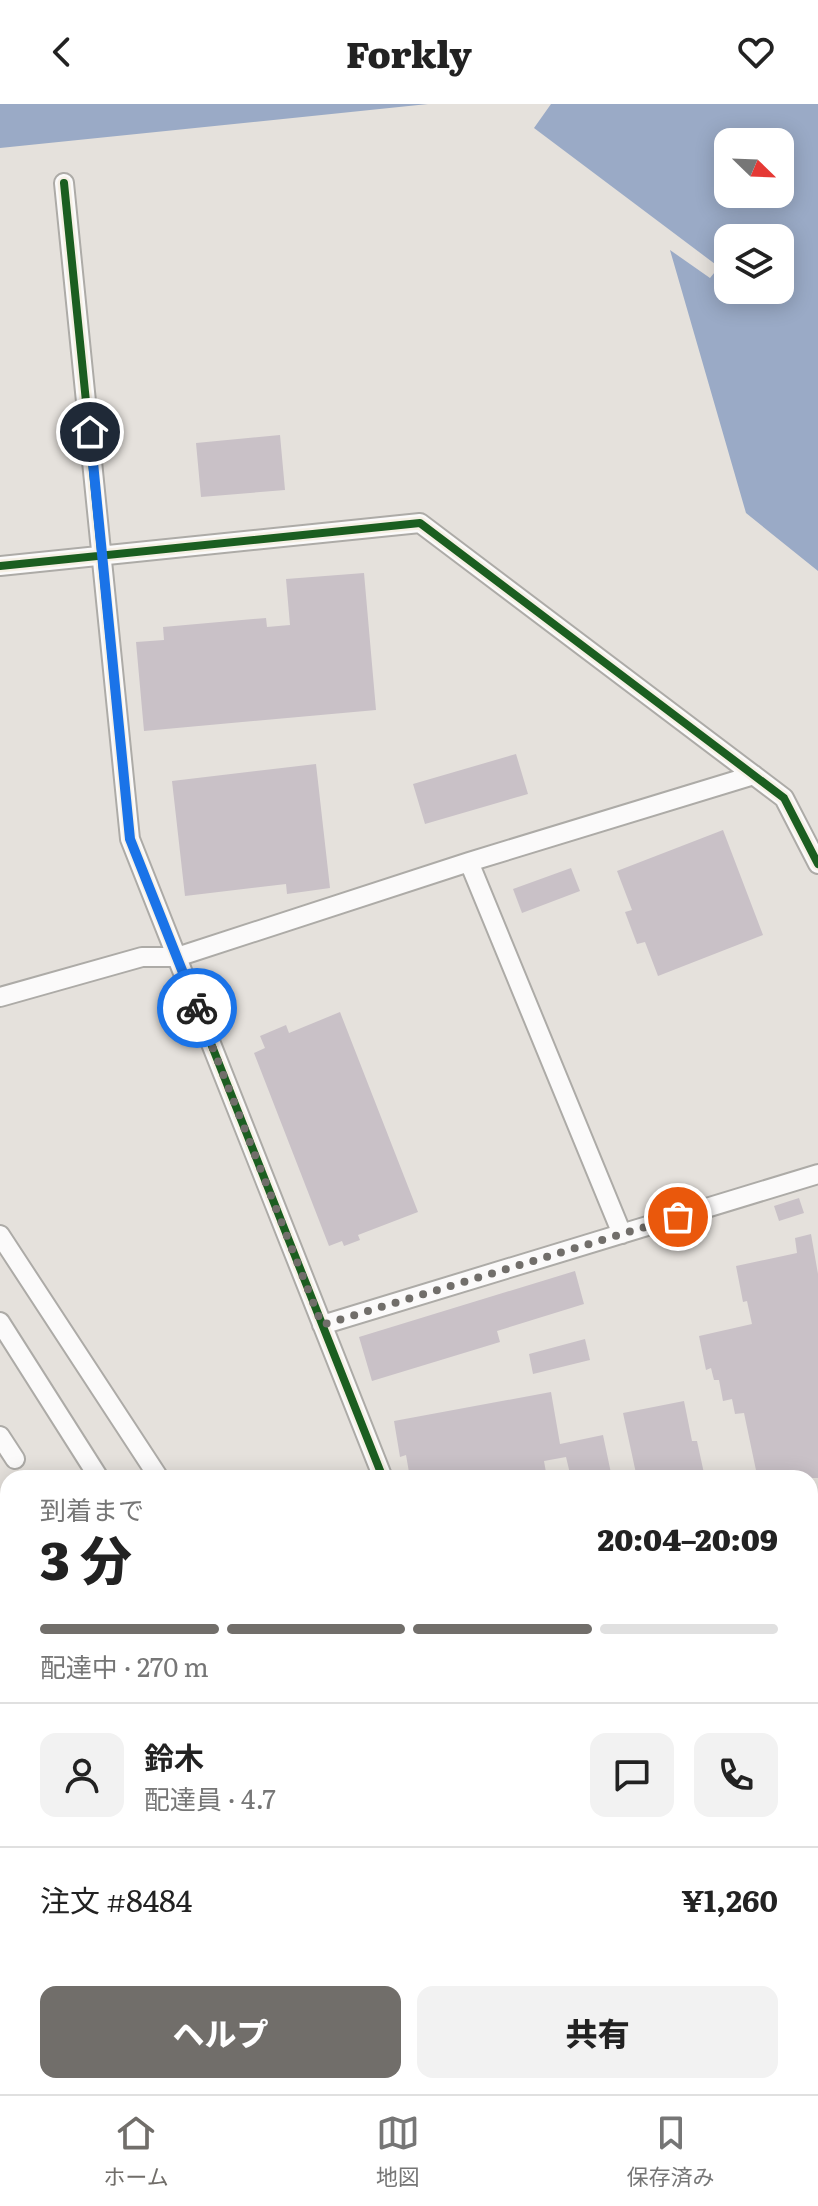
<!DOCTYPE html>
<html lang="ja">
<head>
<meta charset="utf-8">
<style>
  body { margin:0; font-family:Literata,"Noto Sans JP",serif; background:#f2f2f2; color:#222; height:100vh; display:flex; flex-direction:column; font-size:30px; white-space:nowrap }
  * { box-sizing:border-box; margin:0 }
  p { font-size:26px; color:#767676 }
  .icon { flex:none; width:44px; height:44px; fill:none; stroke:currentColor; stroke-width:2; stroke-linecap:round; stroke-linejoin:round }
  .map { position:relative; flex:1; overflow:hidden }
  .drawer { position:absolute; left:0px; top:1366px; width:818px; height:624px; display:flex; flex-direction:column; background:#fff; border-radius:24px 24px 0 0; box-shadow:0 4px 20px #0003 }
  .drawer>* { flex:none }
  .needle { width:52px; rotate:113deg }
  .tools { position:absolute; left:714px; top:24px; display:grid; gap:16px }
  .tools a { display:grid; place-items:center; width:80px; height:80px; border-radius:16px; background:#fff; box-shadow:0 4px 20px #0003; font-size:40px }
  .pin { position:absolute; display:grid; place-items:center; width:68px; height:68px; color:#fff; margin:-34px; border:4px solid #fff; border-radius:50%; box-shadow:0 2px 8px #0007 }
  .courier { position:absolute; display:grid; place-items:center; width:80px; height:80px; margin:-40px; border:6px solid #1a73e8; border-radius:50%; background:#fff; color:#222; box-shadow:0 2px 10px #0007 }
  .head em { font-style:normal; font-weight:800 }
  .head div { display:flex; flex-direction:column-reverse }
  .head { display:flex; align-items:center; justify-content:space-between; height:136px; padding:0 40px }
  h1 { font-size:52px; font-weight:800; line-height:60px }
  .bar { display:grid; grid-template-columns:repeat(4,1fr); gap:12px 8px; align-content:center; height:96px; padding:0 40px }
  .bar i { height:10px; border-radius:6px; background:#e0e0e0 }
  .bar .selected { background:#716e6a }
  .bar p { grid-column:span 4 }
  .line { display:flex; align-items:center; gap:20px; padding:0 40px; border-top:2px solid #e0e0e0 }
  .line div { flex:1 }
  .round { display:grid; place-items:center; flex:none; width:84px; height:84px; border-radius:16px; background:#f2f2f2 }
  .primary-button { display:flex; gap:16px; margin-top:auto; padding:16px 40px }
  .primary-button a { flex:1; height:92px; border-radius:16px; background:#716e6a; color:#fff; font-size:32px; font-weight:800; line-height:92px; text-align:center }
  .primary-button a+a { background:#f2f2f2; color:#222 }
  header { display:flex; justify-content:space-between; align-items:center; height:104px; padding:0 40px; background:#fff; font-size:36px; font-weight:800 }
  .tab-bar { display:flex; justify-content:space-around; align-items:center; height:112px; border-top:2px solid #e0e0e0; background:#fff; font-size:22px; color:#767676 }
  .tab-bar a { display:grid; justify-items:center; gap:4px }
  .tab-bar .selected { color:#716e6a }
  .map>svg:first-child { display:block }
  .water { fill:#9aaac6; fill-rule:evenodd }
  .building { fill:#c9c1c7 }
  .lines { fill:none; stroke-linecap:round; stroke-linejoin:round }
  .minor-casing { stroke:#adaba7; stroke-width:22 }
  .highway-casing { stroke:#adaba7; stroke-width:30 }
  .minor { stroke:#fbfafa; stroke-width:18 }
  .highway { stroke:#fbfafa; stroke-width:26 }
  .rail { stroke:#bebdbc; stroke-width:4; stroke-dasharray:14 14; stroke-linecap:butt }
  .cycleway-casing { stroke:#f6f0e5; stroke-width:13 }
  .cycleway { stroke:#1b5e20; stroke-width:8 }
  .done { stroke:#716e6a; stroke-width:8; stroke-dasharray:0 14.4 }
  .route { stroke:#1a73e8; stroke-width:10 }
</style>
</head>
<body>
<header><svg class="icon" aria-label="back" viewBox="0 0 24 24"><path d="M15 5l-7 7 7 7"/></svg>Forkly<svg class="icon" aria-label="heart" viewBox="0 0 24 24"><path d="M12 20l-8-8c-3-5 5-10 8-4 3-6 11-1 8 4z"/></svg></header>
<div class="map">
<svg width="818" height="1990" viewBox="0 0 818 1990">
  <rect width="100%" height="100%" fill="#e5e1dc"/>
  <path class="water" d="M 0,0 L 428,0 L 0,44 Z
    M 551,0 L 818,0 L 818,467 L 746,409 L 670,146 L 710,174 L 719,163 L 534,24 ZM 728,38 L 780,38 L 780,90 L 728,90 ZM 728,134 L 780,134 L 780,186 L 728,186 Z"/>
  <path class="building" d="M 280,331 L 285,386 L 201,393 L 196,339 Z
    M 364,469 L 376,606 L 144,627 L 136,538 L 164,536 L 163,523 L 266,514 L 267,523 L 290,521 L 286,475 Z
    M 516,650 L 528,690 L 425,720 L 413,680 Z
    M 316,660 L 330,784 L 287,790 L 286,780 L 185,792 L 172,677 Z
    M 723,726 L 763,831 L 658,872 L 645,838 L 637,840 L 625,808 L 632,806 L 617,767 Z
    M 571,764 L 580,787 L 522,809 L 513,785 Z
    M 340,908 L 418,1108 L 358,1131 L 360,1136 L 344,1142 L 342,1137 L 329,1142 L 254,949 L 265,944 L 260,932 L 286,921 L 289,929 Z
    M 799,1094 L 804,1109 L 779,1117 L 774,1102 Z
    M 811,1130 L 818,1170 L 818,1374 L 766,1374 L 765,1369 L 757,1371 L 744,1309 L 735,1310 L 732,1295 L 723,1297 L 719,1276 L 714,1276 L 711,1264 L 706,1266 L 699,1232 L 752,1220 L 747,1197 L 743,1198 L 736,1162 L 797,1149 L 795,1134 Z
    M 575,1167 L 584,1200 L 497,1227 L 500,1238 L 372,1277 L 359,1233 Z
    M 585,1235 L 590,1256 L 533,1270 L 529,1250 Z
    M 551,1288 L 560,1340 L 603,1331 L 612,1374 L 571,1374 L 566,1353 L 544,1357 L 547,1374 L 410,1374 L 406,1351 L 400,1353 L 394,1317 Z
    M 684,1297 L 692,1337 L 697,1337 L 705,1374 L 637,1374 L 623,1309 Z"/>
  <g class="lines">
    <defs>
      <path id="minor" d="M 64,79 L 130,735 L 383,1374
        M 0,462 L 420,419 L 784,694 L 818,760
        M 469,758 L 622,1130
        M 0,893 L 142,853 L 177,853 L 469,758 L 754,671
        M 0,1131 L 159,1374
        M 0,1218 L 99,1374
        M 322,1221 L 818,1070
        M 0,1332 L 15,1355
        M 810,1421 L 818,1420
        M 810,1445 L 818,1443
        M 810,1476 L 818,1474
        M 810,1544 L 818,1542
        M 0,1695 L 8,1693
        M 0,1714 L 8,1712
        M 0,1731 L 8,1729
        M 810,1809 L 818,1807
        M 810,1863 L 818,1861
        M 810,1975 L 818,1973
        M 378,1982 L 380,1990
        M 450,1982 L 452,1990
        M 559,1982 L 562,1990
        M 608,1982 L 610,1990
        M 130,1990 L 158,1982
        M 329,1990 L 359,1982
        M 752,1990 L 783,1982"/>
      <path id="highway" d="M 810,1837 L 818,1835
        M 233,1990 L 263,1982"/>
    </defs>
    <use href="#minor" class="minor-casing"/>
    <use href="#highway" class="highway-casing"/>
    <use href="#minor" class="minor"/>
    <use href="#highway" class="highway"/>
    <path class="rail" d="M 583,1982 L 586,1990"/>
    <defs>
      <path id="cycleway" d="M 64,79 L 130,735 L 383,1374
        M 0,462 L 420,419 L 784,694 L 818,760"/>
    </defs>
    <use href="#cycleway" class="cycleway-casing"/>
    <use href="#cycleway" class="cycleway"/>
  </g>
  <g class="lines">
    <path class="done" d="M 197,904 L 322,1221 L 678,1113"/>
    <path class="route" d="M 90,328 L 130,735 L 197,904"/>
  </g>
</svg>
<div class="tools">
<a><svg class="needle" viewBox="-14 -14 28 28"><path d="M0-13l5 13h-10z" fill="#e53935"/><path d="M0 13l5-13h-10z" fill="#767676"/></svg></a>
<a><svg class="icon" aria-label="layers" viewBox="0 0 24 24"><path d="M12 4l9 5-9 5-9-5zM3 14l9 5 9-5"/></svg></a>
</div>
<div class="pin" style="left:678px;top:1113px;background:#ea580c"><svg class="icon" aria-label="bag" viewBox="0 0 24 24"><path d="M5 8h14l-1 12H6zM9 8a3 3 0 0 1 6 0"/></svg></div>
<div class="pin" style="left:90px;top:328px;background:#1f2937"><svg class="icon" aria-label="home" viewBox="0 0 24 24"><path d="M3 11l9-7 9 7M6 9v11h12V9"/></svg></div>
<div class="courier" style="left:197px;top:904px"><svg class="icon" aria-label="bike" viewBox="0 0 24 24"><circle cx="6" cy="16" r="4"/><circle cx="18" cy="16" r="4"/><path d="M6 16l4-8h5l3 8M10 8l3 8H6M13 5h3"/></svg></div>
<section class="drawer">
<div class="head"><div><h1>3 分</h1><p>到着まで</p></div><em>20:04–20:09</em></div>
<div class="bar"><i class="selected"></i><i class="selected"></i><i class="selected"></i><i></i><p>配達中 · 270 m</p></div>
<div class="line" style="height:144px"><a class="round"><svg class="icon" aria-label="person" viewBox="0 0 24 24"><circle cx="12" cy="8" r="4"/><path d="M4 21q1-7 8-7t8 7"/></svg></a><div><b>鈴木</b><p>配達員 · 4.7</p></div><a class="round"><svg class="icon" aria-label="chat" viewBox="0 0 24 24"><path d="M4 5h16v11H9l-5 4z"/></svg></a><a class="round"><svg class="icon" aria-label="phone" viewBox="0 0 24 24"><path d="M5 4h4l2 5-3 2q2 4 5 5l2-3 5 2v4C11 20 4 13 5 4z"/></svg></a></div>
<div class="line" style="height:104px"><div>注文 #8484</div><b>¥1,260</b></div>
<div class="primary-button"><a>ヘルプ</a><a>共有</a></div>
</section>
</div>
<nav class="tab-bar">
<a class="selected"><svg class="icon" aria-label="home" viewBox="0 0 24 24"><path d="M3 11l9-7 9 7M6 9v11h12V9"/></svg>ホーム</a>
<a><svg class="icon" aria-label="map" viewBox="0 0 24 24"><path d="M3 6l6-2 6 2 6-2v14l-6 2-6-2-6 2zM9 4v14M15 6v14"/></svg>地図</a>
<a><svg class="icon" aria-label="saved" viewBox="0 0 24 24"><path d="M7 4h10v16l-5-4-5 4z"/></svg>保存済み</a>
</nav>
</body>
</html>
